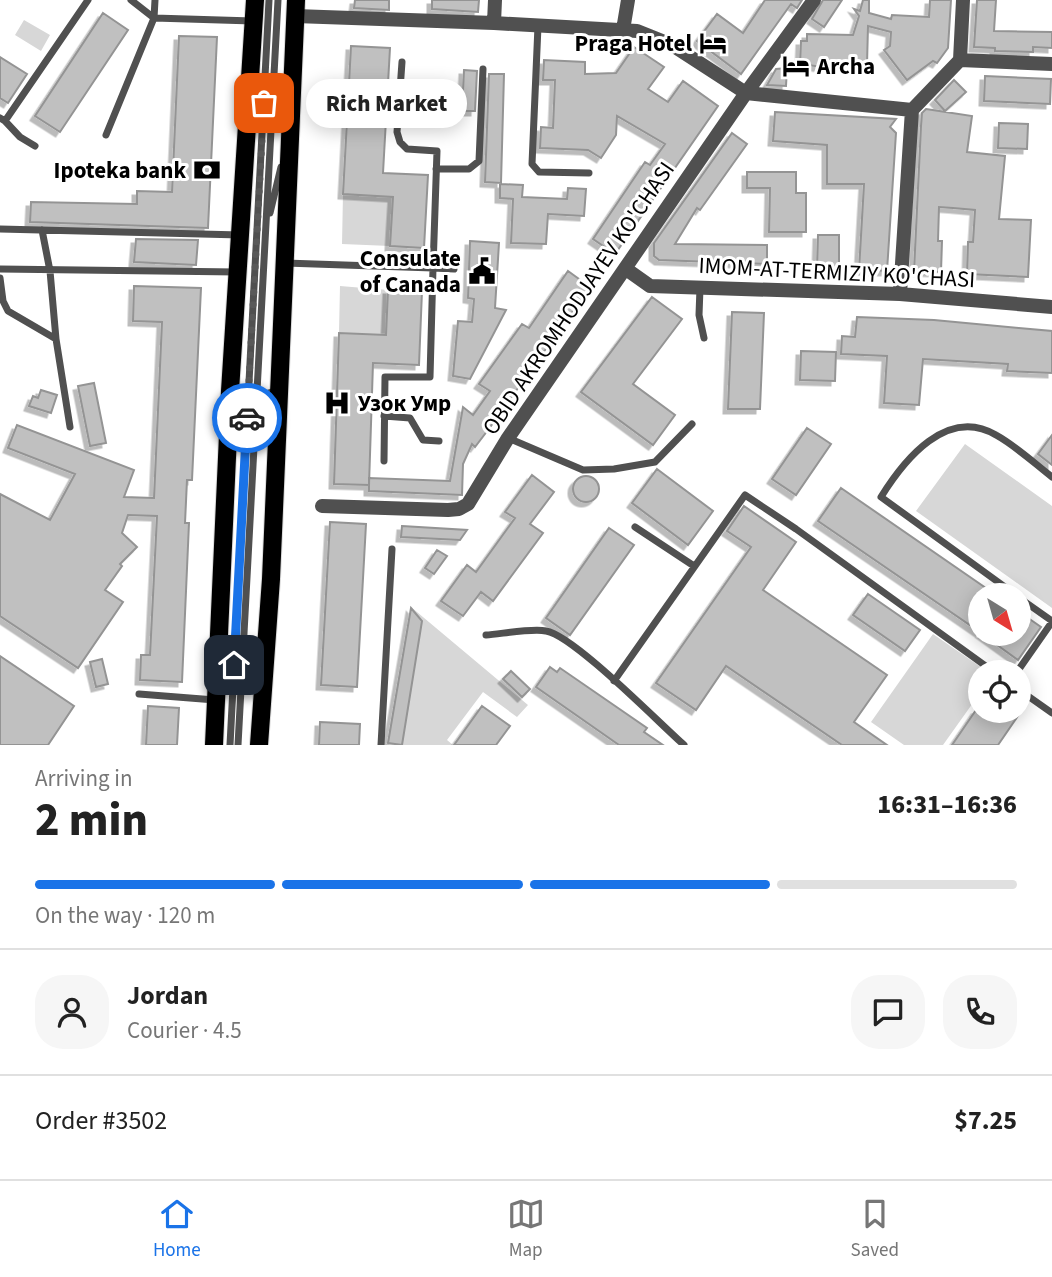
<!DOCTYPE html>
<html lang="en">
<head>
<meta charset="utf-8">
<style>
  body { margin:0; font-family:"Source Sans 3",sans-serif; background:#f6f6f6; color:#222; height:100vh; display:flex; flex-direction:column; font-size:26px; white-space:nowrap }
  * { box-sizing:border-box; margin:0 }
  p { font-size:23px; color:#767676 }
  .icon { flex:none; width:38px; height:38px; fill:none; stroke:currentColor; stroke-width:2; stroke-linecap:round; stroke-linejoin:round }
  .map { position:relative; height:745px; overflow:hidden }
  .details { display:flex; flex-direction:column; background:#fff; flex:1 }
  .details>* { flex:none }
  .needle { width:46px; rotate:143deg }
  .buttons { position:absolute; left:968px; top:583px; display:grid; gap:14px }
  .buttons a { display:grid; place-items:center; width:63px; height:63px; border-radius:50%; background:#fff; box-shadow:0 4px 18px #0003; font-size:35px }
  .pin { position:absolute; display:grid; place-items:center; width:60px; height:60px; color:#fff; margin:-30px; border-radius:14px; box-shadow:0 4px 10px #0006 }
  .courier { position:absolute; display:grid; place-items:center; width:70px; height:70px; margin:-35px; border:5px solid #1a73e8; border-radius:50%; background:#fff; color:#222; box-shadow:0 2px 9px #0007 }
  .bubble { position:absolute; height:49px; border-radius:24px; background:#fff; box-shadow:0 4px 18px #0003; font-size:23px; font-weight:800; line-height:49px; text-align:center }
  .head em { font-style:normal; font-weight:800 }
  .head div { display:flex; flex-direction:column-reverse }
  .head { display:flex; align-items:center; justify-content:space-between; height:119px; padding:0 35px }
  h1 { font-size:46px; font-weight:800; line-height:52px }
  .bar { display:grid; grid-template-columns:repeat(4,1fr); gap:10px 7px; align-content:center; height:84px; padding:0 35px }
  .bar i { height:9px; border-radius:5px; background:#e0e0e0 }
  .bar .current { background:#1a73e8 }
  .bar p { grid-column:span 4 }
  .line { display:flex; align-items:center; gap:18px; padding:0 35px; border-top:2px solid #e0e0e0 }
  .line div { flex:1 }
  .round { display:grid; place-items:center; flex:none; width:74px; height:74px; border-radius:28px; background:#f6f6f6 }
  .tab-bar { display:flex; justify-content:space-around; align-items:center; height:98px; border-top:2px solid #e0e0e0; background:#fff; font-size:19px; color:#767676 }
  .tab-bar a { display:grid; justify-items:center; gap:4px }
  .tab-bar .current { color:#1a73e8 }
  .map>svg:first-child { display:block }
  .green { fill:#d7d7d7 }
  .building { fill:#c0c0c0; stroke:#949494; stroke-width:2; filter:url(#shadow) }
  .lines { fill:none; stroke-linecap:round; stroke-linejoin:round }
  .primary-casing { stroke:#dbdbdb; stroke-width:20 }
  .lane { stroke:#505050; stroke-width:7 }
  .street { stroke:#505050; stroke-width:14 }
  .primary { stroke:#000; stroke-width:18 }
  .done { stroke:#595959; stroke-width:7; stroke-dasharray:0 12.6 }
  .route { stroke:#1a73e8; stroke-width:9 }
  .labels { text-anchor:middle; stroke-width:6; stroke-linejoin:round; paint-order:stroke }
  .poi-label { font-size:23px; font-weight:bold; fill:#000; stroke:#fff; text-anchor:end }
  .street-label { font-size:23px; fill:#000; stroke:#fff }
</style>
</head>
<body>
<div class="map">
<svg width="1052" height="745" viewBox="0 0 1052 745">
  <defs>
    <filter id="shadow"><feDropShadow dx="-4.5" dy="4.5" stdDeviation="0" flood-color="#0004"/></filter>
  </defs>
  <rect width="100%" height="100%" fill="#fff"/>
  <path class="green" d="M 24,20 L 50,35 L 41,51 L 15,35 Z
    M 343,194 L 393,197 L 390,246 L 342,244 Z
    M 340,286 L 388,290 L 386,335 L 339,333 Z
    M 965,444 L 1052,506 L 1052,608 L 916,511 Z
    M 411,607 L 528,705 L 517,717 L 483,692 L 447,740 L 453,745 L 402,745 L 422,621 Z
    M 933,634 L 988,672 L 980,672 L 980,693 L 943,745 L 904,745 L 871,722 Z"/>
  <path class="building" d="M 355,0 L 389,0 L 389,10 L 354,8 Z
    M 432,0 L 479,0 L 478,12 L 432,9 Z
    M 765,0 L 802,0 L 797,8 L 791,4 L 741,74 L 697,41 L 717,14 L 743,33 Z
    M 823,0 L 842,0 L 824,27 L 812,19 Z
    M 863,0 L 869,0 L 869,13 L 891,19 L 892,15 L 929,17 L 930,0 L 951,0 L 948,48 L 937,63 L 933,61 L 907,80 L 884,50 L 890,46 L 891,32 L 868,26 L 867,65 L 830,64 L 830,68 L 800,64 L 801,41 L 807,41 L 807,34 L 853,35 L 859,16 L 854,9 L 860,11 Z
    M 977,0 L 996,0 L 994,31 L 1052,32 L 1052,48 L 1033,47 L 1033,52 L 995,51 L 995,48 L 974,47 Z
    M 103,13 L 128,30 L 60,132 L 35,116 Z
    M 179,36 L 217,37 L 208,228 L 30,222 L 31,202 L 137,204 L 137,191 L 172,192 Z
    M 351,46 L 390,48 L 383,173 L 428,175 L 424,248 L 390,246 L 393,197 L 343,194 Z
    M 634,47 L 664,67 L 648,89 L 668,102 L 683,81 L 718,106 L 615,254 L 593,239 L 645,162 L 650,165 L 665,144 L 617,116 L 616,135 L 601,158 L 588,150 L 540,148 L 541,127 L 553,128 L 555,80 L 543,80 L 544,60 L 585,62 L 585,74 L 616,73 Z
    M 0,57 L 27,74 L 8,103 L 0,98 Z
    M 787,68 L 786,86 L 767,85 L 776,69 Z
    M 464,70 L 477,71 L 475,111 L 462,111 Z
    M 489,74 L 504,74 L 501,183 L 485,182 Z
    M 985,76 L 1051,79 L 1050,104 L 984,101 Z
    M 954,80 L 966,92 L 945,111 L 935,100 Z
    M 926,109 L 972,116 L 967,152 L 1005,156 L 999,219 L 1031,220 L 1028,277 L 967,274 L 968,242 L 973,242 L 975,210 L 953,208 L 939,207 L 938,241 L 942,241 L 941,272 L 914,271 L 921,126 L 922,113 Z
    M 775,112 L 896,119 L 890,127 L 896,133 L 887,271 L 859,270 L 864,184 L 827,184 L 827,145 L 773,141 Z
    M 999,123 L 1028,124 L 1027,149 L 998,148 Z
    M 732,133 L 747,144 L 700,210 L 697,208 L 675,244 L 767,245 L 767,264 L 659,260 L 654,256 L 654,243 Z
    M 747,172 L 796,172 L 796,193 L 806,193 L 806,232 L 769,232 L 770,188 L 747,188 Z
    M 500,184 L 523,185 L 522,197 L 567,199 L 568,188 L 586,189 L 584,216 L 548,214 L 546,244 L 511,243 L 513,199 L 500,198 Z
    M 818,235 L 839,235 L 839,268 L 817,268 Z
    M 136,239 L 198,240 L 196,265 L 134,262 Z
    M 470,241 L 499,243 L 495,308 L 506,310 L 470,379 L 453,376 L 458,321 L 472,322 L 474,299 L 468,298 Z
    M 568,271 L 590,287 L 491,426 L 475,447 L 472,444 L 463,464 L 462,495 L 369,491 L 369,478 L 450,481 L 463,407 L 473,415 L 490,391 L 479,384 L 522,324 L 529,328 Z
    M 134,286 L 201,288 L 192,480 L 187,480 L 185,523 L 189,523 L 182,682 L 140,680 L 141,655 L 150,655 L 157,516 L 128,515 L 122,533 L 137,547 L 120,564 L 122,566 L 105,590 L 123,602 L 78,668 L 0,616 L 0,494 L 50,520 L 75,474 L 8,448 L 17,425 L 134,470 L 124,497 L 154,498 L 162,322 L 133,321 Z
    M 388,290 L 422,291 L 419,365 L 373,363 L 369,485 L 334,484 L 339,333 L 386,335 Z
    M 652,297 L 682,319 L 633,384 L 675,415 L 653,445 L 581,392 Z
    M 732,312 L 764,313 L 760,409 L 728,409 Z
    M 857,317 L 934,320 L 1052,331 L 1052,373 L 1007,371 L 1008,364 L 923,359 L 919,405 L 884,403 L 887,356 L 841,354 L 842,336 L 855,337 Z
    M 801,351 L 836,352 L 835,381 L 800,380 Z
    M 94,383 L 106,443 L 90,446 L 78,386 Z
    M 41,390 L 57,395 L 51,413 L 29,406 L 33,396 L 38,398 Z
    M 807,428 L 831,444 L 796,495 L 772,479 Z
    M 1052,435 L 1052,465 L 1038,454 Z
    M 657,469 L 713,511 L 688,545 L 632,503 Z
    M 532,475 L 554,492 L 530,524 L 543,533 L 493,601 L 481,592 L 463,616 L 441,601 L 467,565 L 476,572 L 515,518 L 505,512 Z
    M573 489a13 13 0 1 1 26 0a13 13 0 1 1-26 0Z
    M 841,488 L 996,595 L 980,595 L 980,632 L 818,521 Z
    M 744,506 L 796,542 L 763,590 L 887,675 L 854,722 L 887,745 L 842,745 L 726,666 L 696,710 L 656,683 L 751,547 L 727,531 Z
    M 330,522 L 366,524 L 357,687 L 321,685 Z
    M 402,526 L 467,530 L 460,540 L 401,537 Z
    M 609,528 L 634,545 L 570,635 L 546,618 Z
    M 437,550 L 447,556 L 434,574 L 425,568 Z
    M 868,594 L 920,630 L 905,651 L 853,615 Z
    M 411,608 L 422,621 L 402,745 L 388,743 Z
    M 1018,611 L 1041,627 L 1018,660 L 982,634 L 1018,634 Z
    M 0,656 L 74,706 L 48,745 L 0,745 Z
    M 102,659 L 108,684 L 96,687 L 90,662 Z
    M 550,667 L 557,672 L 560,668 L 647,728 L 644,732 L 663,745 L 619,745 L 536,687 Z
    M 511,671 L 530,689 L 522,697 L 503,679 Z
    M 148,706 L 179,708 L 177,745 L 146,745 Z
    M 482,706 L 510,726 L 496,745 L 454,745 Z
    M 976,710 L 1022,710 L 998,745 L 952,745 Z
    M 320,722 L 360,724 L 359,745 L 319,745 Z"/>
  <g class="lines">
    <defs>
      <path id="primary" d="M 214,745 L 230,391 L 255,0
        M 259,745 L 271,579 L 296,0"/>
    </defs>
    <use href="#primary" class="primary-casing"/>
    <path class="lane" d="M 131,0 L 154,18 L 253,21
      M 538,26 L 532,164 L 539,172 L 589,173
      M 0,118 L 5,121 L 88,0
      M 5,121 L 20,137 L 35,146
      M 106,135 L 154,18 L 155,0
      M 436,169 L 469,169 L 479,161 L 483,69
      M 270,213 L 281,167
      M 0,229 L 241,235
      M 42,230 L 50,271 L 56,339
      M 285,263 L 433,268 L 437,151 L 407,149 L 400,142 L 397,132 L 402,62
      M 0,269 L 237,272
      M 0,278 L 3,301 L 8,311 L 56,339 L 70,427
      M 700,288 L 699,315 L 704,338
      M 254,395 L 256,397 L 278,390
      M 384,416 L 410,418 L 423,440 L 439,441
      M 508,438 L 583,470 L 614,469 L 655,462 L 692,424
      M 384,461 L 385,377 L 430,377 L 433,268 L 454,269
      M 635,527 L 694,566
      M 1016,595 L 881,497 C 904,460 947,406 996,435 C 1016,446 1034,463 1052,477
      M 1018,597 L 1052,621
      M 486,635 C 501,634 532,628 546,631 C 573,635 659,723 684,745
      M 1017,672 L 1052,622
      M 614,681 L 745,495 L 796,529 L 994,672
      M 1018,689 L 1052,713
      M 139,694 L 215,700
      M 230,745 L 269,0
      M 238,745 L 278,0
      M 381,745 L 392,549"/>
    <path class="street" d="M 295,16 L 494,23 L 637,31 L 672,45 L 746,93 L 912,110 L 960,60 L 1052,64
      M 494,23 L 495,0
      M 623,30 L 628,0
      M 960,60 L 963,0
      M 626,269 L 650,286 L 900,294 L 1052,307
      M 900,294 L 912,110
      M 322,506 L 448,510 L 459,509 L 468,504 L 508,438 L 746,93 L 814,0"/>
    <use href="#primary" class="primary"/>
  </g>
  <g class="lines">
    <path class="done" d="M 247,418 L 264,103"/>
    <path class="route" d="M 234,665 L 247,418"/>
  </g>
  <defs>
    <symbol id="hotel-bare" viewBox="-9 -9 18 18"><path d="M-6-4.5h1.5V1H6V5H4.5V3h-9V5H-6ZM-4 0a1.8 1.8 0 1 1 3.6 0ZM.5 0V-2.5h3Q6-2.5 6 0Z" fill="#000" stroke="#fff" stroke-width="2.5" paint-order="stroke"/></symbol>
    <symbol id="bank-bare" viewBox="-9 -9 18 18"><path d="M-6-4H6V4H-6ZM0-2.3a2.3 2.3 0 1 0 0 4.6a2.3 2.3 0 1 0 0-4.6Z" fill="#000" stroke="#fff" stroke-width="2.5" paint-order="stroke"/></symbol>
    <symbol id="civic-bare" viewBox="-9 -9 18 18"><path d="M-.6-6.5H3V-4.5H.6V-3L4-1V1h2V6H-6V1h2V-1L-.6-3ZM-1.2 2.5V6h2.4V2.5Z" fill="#000" stroke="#fff" stroke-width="2.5" paint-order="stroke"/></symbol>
    <symbol id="hospital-bare" viewBox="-9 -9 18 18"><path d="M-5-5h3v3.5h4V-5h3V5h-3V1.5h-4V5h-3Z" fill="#000" stroke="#fff" stroke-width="2.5" paint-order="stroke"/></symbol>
  </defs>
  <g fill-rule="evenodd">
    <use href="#hotel-bare" x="694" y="24" width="38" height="38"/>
    <use href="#hotel-bare" x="777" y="47" width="38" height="38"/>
    <use href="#bank-bare" x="188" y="151" width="38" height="38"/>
    <use href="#civic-bare" x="463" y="252" width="38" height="38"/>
    <use href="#hospital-bare" x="318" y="384" width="38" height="38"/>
  </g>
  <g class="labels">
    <g class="poi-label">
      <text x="692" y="51">Praga Hotel</text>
      <text x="817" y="74" text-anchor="start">Archa</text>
      <text x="186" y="178">Ipoteka bank</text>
      <text x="461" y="266">Consulate<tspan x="461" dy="26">of Canada</tspan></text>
      <text x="358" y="411" text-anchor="start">Узок Умр</text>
    </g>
    <g class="street-label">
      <text transform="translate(837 272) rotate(3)" y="8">IMOM-AT-TERMIZIY KO'CHASI</text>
      <text transform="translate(578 298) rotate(-56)" y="8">OBID AKROMHODJAYEV KO'CHASI</text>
    </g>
  </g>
</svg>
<div class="buttons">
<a><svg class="needle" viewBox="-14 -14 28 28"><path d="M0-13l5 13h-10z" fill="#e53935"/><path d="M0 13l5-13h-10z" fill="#767676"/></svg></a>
<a><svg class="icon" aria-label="locate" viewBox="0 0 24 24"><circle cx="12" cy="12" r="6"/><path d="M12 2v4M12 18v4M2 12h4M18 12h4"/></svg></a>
</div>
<div class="pin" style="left:264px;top:103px;background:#ea580c"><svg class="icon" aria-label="bag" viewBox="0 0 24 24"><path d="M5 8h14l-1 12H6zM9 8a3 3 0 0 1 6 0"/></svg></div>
<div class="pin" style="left:234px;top:665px;background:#1f2937"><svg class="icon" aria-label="home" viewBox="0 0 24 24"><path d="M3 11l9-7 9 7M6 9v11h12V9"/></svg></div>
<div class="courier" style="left:247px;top:418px"><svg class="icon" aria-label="car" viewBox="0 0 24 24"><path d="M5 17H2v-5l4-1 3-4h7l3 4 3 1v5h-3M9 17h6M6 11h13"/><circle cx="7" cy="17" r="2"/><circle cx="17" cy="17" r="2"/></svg></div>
<div class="bubble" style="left:306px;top:79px;width:161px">Rich Market</div>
</div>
<section class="details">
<div class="head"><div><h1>2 min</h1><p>Arriving in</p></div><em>16:31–16:36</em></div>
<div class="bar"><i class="current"></i><i class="current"></i><i class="current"></i><i></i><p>On the way · 120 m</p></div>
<div class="line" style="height:126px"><a class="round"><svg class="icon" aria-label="person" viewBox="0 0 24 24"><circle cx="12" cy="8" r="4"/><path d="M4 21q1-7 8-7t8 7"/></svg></a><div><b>Jordan</b><p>Courier · 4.5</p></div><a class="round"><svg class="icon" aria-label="chat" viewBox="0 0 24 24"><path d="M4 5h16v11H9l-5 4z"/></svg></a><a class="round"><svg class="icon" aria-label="phone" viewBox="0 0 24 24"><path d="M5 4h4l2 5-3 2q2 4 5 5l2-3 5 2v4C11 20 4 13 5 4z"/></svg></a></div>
<div class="line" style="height:91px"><div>Order #3502</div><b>$7.25</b></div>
</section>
<nav class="tab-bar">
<a class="current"><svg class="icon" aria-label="home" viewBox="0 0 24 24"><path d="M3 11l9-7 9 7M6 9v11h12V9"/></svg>Home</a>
<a><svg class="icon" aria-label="map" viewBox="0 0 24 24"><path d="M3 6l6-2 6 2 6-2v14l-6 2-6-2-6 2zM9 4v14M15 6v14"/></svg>Map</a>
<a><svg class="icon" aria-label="saved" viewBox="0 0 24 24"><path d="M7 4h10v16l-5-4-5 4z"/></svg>Saved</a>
</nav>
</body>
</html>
